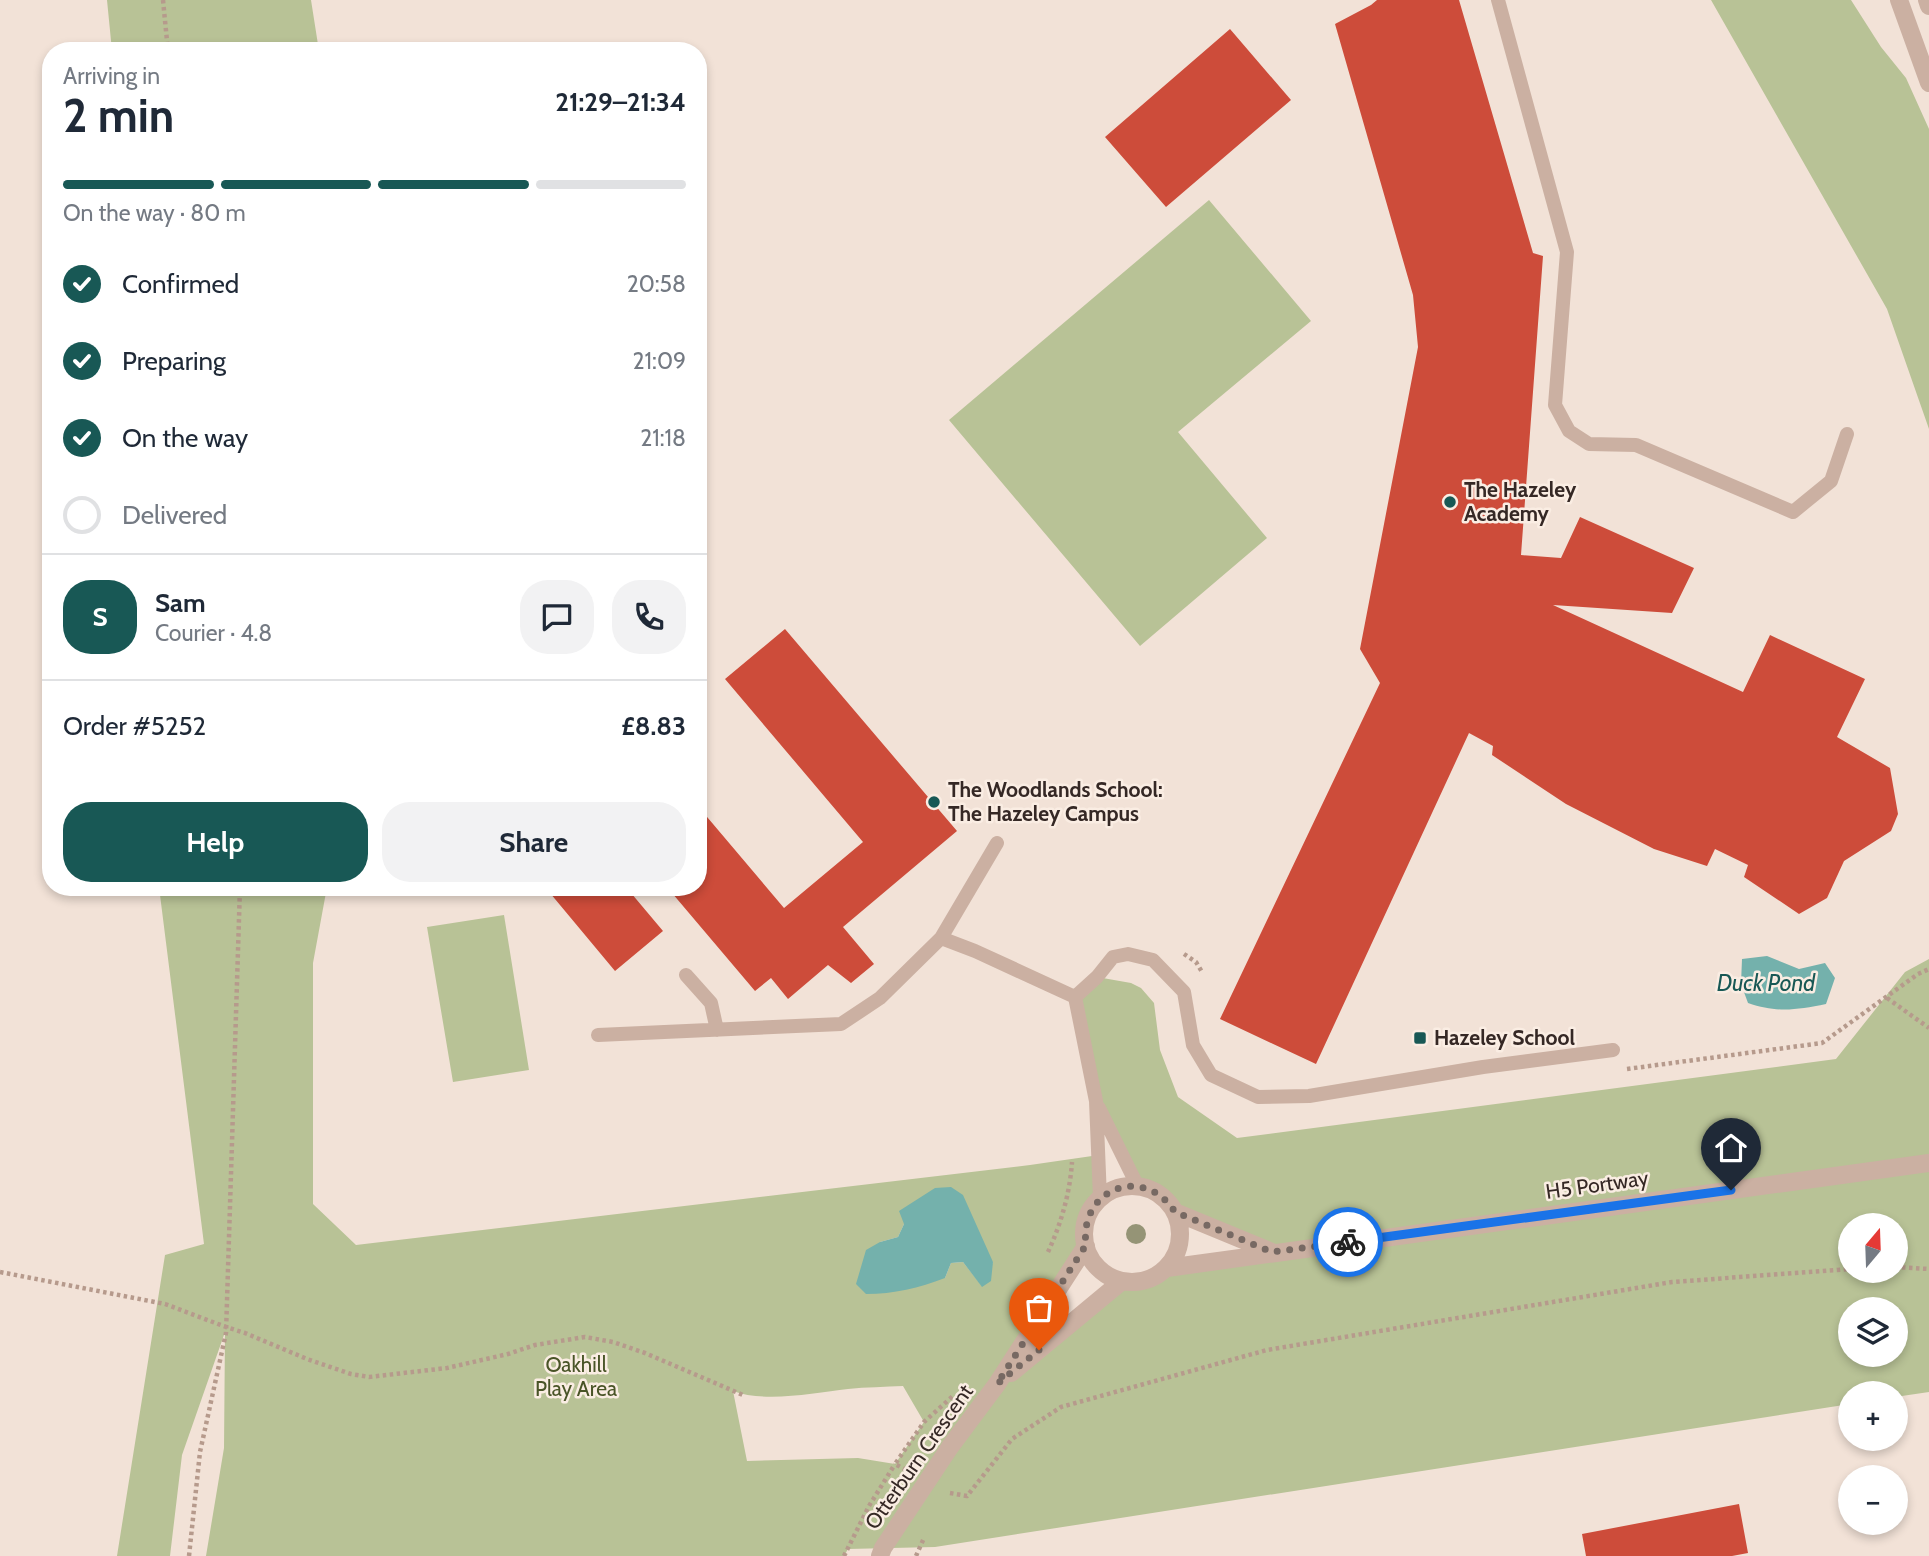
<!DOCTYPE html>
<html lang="en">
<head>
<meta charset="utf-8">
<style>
  body { margin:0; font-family:Cabin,sans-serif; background:#f2f2f3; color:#1f2937; height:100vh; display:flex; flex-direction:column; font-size:26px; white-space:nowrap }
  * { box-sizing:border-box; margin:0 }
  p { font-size:23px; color:#747a83 }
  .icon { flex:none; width:38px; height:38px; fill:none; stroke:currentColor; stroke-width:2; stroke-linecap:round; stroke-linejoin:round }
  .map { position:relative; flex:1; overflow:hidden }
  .sheet { position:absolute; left:42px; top:42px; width:665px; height:854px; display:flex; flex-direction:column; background:#fff; border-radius:28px; box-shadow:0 4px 10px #0003 }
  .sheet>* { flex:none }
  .needle { width:46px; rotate:19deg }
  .fabs { position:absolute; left:1838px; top:1213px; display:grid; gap:14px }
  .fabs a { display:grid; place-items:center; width:70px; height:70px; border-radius:50%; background:#fff; box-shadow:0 4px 10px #0003; font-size:35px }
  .pin { position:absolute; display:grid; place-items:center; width:60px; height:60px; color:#fff; margin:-72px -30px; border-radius:50% 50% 50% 0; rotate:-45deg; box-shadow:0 0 7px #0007 }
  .pin .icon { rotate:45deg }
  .courier { position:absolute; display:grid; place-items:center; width:70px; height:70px; margin:-35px; border:5px solid #1a73e8; border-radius:50%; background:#fff; color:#222; box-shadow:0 2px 9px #0007 }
  .headline em { font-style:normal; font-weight:700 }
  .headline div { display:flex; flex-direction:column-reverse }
  .headline { display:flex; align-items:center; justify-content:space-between; height:119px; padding:0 21px }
  h1 { font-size:46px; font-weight:700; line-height:52px }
  .bar { display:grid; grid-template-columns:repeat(4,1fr); gap:10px 7px; align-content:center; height:84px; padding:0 21px }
  .bar i { height:9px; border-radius:5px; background:#e0e1e3 }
  .bar .selected { background:#185855 }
  .bar p { grid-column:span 4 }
  .line { display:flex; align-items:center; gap:18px; padding:0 21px; border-top:2px solid #e0e1e3 }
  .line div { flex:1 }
  .round { display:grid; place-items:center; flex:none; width:74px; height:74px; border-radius:28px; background:#f2f2f3 }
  ol { padding:0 21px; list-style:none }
  li { display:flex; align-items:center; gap:21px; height:77px }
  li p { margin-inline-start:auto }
  li .icon { padding:7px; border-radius:50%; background:#185855; color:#fff; stroke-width:4 }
  li:last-child { color:#747a83 }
  li i { width:38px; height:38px; border:4px solid #e0e1e3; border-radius:50% }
  .button { display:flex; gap:14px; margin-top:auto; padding:14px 21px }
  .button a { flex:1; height:80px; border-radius:28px; background:#185855; color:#fff; font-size:28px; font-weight:700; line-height:80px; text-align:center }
  .button a+a { background:#f2f2f3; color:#1f2937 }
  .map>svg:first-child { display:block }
  .green { fill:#b8c296; fill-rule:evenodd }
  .water { fill:#74b1ac }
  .building { fill:#cd4c3a }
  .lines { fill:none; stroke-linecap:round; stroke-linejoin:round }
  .path { stroke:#b69a8c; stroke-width:4.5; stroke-dasharray:3.5 3.5; stroke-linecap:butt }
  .service { stroke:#cbb0a2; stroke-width:14 }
  .minor { stroke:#cbb0a2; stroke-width:18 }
  .tertiary { stroke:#cbb0a2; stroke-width:18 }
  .tree { fill:#959476 }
  .done { stroke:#776963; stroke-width:7; stroke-dasharray:0 12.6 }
  .route { stroke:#1a73e8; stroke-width:9 }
  .poi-dot { fill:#185855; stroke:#faede3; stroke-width:2.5 }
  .labels { text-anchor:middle; stroke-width:5; stroke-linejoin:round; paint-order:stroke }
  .poi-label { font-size:21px; font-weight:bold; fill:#352825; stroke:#faede3; text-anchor:start }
  .street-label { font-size:21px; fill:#352825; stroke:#faede3 }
  .park-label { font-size:21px; fill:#495427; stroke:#faede3 }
  .water-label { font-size:23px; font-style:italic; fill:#185855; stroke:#faede3 }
</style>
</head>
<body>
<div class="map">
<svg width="1929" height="1556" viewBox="0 0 1929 1556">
  <rect width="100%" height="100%" fill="#f2e2d7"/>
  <path class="green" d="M 107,0 L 311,0 L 319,51 L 112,51 Z
    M 1711,0 L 1851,0 L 1881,47 L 1906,78 L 1929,129 L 1929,429 L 1887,309 Z
    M 1209,200 L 1311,321 L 1178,432 L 1267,538 L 1140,646 L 949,420 Z
    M 159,887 L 327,887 L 313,963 L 313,1204 L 356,1245 L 1030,1165 L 1099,1155 L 1100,1198 C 1088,1213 1084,1226 1086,1246 L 999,1381 L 1122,1281 C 1140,1282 1151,1279 1167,1268 L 1270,1252 L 1175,1212 L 1159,1195 L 1153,1191 L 1138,1187 L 1096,1101 L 1075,997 L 1097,977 L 1131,983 L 1141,988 L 1154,1003 L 1160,1050 L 1178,1097 L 1237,1138 L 1836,1059 L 1905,972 L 1929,959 L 1929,1392 L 1895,1397 L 1895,1393 L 1850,1393 L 1850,1404 L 935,1547 L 848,1549 L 844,1556 L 206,1556 L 224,1448 L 225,1332 L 182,1455 L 170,1556 L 117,1556 L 165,1255 L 204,1244 ZM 904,1224 L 993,1262 L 982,1286 L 963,1262 L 951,1263 L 945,1278 L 880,1242 L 898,1237 ZM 1850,1225 L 1895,1225 L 1895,1270 L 1850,1270 ZM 1850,1309 L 1895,1309 L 1895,1354 L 1850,1354 ZM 903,1386 L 924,1422 L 895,1464 L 858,1458 L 747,1461 L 733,1391 C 764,1403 815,1393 848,1389 C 866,1387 885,1387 903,1386 Z
    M 504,915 L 529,1070 L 453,1082 L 427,927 Z"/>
  <path class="water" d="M 1767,956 L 1799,969 L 1825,963 L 1835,978 L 1826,1004 C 1796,1010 1777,1013 1748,1003 L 1741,984 L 1742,959 Z
    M 951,1187 L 963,1195 L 993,1262 L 991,1281 L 982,1287 L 963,1262 L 951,1263 L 945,1278 C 919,1288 894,1294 866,1294 L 856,1284 L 866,1250 L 880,1242 L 898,1237 L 904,1224 L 899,1211 L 935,1188 Z"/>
  <path class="building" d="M 1377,0 L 1459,0 L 1533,253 L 1543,256 L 1521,555 L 1561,558 L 1580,517 L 1694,568 L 1672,613 L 1553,605 L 1743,692 L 1770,635 L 1865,679 L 1837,737 L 1890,768 L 1898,814 L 1891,831 L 1844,861 L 1827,898 L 1799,914 L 1744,877 L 1748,865 L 1715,849 L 1707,866 L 1654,849 L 1566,804 L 1492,755 L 1493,746 L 1469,733 L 1316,1064 L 1220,1019 L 1380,683 L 1360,649 L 1418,347 L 1413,295 L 1335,24 L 1371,5 Z
    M 1230,29 L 1291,100 L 1166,207 L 1105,137 Z
    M 785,629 L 957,831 L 843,927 L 874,964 L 851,983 L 828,965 L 788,999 L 771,978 L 755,991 L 672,893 L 679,887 L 698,887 L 698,871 L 701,868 L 698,865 L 698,815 L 702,811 L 784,908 L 863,842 L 725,679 Z
    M 545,887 L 626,887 L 663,931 L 615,971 Z
    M 1739,1504 L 1748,1553 L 1732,1556 L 1586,1556 L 1582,1534 Z"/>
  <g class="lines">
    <path class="path" d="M 163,0 L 168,51
      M 1184,954 L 1196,962 L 1202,972
      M 1887,998 L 1929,1028
      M 1627,1069 L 1822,1043 L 1918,974 L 1929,969
      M 1048,1252 C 1061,1224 1070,1193 1072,1162
      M 1895,1267 L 1929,1269
      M 0,1272 L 165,1304 L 226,1327 L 245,1333 L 307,1359 L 351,1374 L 369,1377 L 447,1368 L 508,1354 L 535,1345 L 585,1337 L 613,1342 L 645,1353 L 743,1395
      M 906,1470 L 895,1464 L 924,1422 L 954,1395
      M 950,1493 L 967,1496 L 1012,1439 L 1061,1407 L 1267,1350 L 1672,1282 L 1850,1269
      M 189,1556 L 200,1452 L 226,1333 L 240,887
      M 844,1556 L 869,1506 L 895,1464
      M 916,1556 L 924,1538"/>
    <path class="service" d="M 1498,0 L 1567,252 L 1555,405 L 1569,431 L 1589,444 L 1636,445 L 1793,512 L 1831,481 L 1847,434
      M 997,843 L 941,938 L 975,951 L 1075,997
      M 686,975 L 711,1003 L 717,1030
      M 598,1035 L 841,1024 L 880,998 L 941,938
      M 1099,1108 L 1138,1187
      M 1100,1198 L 1096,1101 L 1075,997 L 1097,977 L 1113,957 L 1128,954 L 1153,960 L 1184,992 L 1193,1045 L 1211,1075 L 1258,1097 L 1309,1096 L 1483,1067 L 1613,1050"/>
    <path class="minor" d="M1084 1234a48 48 0 1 1 96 0a48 48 0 1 1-96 0Z
      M 1175,1212 L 1272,1252
      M 1167,1268 L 1929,1163
      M 1011,1373 L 1122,1281
      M 880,1556 L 883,1548 L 950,1447 L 997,1384 L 1086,1246"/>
    <path class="tertiary" d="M 1899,0 L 1929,83
      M 1927,0 L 1929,6"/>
  </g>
  <circle class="tree" cx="1136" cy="1234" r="10"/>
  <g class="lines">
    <path class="done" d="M 1039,1350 L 997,1384 L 1086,1245 C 1079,1188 1144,1164 1175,1212 L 1272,1252 L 1348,1242"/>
    <path class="route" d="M 1348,1242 L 1731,1190"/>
  </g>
  <g class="poi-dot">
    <circle cx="1450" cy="502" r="7"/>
    <circle cx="934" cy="802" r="7"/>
    <rect x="1413" y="1031" width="14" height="14" rx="3.5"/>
  </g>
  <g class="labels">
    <g class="poi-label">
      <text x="1464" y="497">The Hazeley<tspan x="1464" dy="24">Academy</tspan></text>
      <text x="948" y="797">The Woodlands School:<tspan x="948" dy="24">The Hazeley Campus</tspan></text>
      <text x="1434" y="1045">Hazeley School</text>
    </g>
    <g class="street-label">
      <text transform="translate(1597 1185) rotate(-8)" y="7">H5 Portway</text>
      <text transform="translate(919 1457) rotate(-55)" y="7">Otterburn Crescent</text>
    </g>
    <g class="park-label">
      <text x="576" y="1372">Oakhill<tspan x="576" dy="24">Play Area</tspan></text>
    </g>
    <g class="water-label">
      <text x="1766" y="991">Duck Pond</text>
    </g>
  </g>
</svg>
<div class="fabs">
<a><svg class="needle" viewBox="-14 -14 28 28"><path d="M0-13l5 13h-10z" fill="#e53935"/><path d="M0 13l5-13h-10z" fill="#747a83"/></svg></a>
<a><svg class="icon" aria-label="layers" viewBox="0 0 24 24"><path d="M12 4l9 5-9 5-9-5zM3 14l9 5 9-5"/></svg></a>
<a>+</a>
<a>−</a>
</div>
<div class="pin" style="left:1039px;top:1350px;background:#ea580c"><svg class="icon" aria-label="bag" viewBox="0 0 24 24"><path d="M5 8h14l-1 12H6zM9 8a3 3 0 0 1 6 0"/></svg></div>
<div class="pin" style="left:1731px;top:1190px;background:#1f2937"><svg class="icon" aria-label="home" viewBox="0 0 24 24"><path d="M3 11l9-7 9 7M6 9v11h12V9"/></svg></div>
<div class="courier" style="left:1348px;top:1242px"><svg class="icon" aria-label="bike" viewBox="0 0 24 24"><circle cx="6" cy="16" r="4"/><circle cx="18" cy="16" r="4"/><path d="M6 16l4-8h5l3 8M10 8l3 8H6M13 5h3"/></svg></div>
<section class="sheet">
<div class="headline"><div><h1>2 min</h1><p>Arriving in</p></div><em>21:29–21:34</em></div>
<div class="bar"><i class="selected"></i><i class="selected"></i><i class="selected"></i><i></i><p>On the way · 80 m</p></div>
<ol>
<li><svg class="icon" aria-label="check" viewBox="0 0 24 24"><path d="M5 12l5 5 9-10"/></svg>Confirmed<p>20:58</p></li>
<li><svg class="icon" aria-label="check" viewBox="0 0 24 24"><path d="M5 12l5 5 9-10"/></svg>Preparing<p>21:09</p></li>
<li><svg class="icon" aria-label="check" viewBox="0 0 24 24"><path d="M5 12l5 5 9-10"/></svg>On the way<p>21:18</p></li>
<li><i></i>Delivered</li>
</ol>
<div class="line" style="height:126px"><b class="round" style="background:#185855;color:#fff">S</b><div><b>Sam</b><p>Courier · 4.8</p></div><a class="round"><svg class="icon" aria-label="chat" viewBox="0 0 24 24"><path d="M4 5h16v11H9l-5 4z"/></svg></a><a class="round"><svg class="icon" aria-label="phone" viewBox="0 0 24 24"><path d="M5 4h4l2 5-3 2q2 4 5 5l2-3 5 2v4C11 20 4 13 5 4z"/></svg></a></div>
<div class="line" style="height:91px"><div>Order #5252</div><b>£8.83</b></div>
<div class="button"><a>Help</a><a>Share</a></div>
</section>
</div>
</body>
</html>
